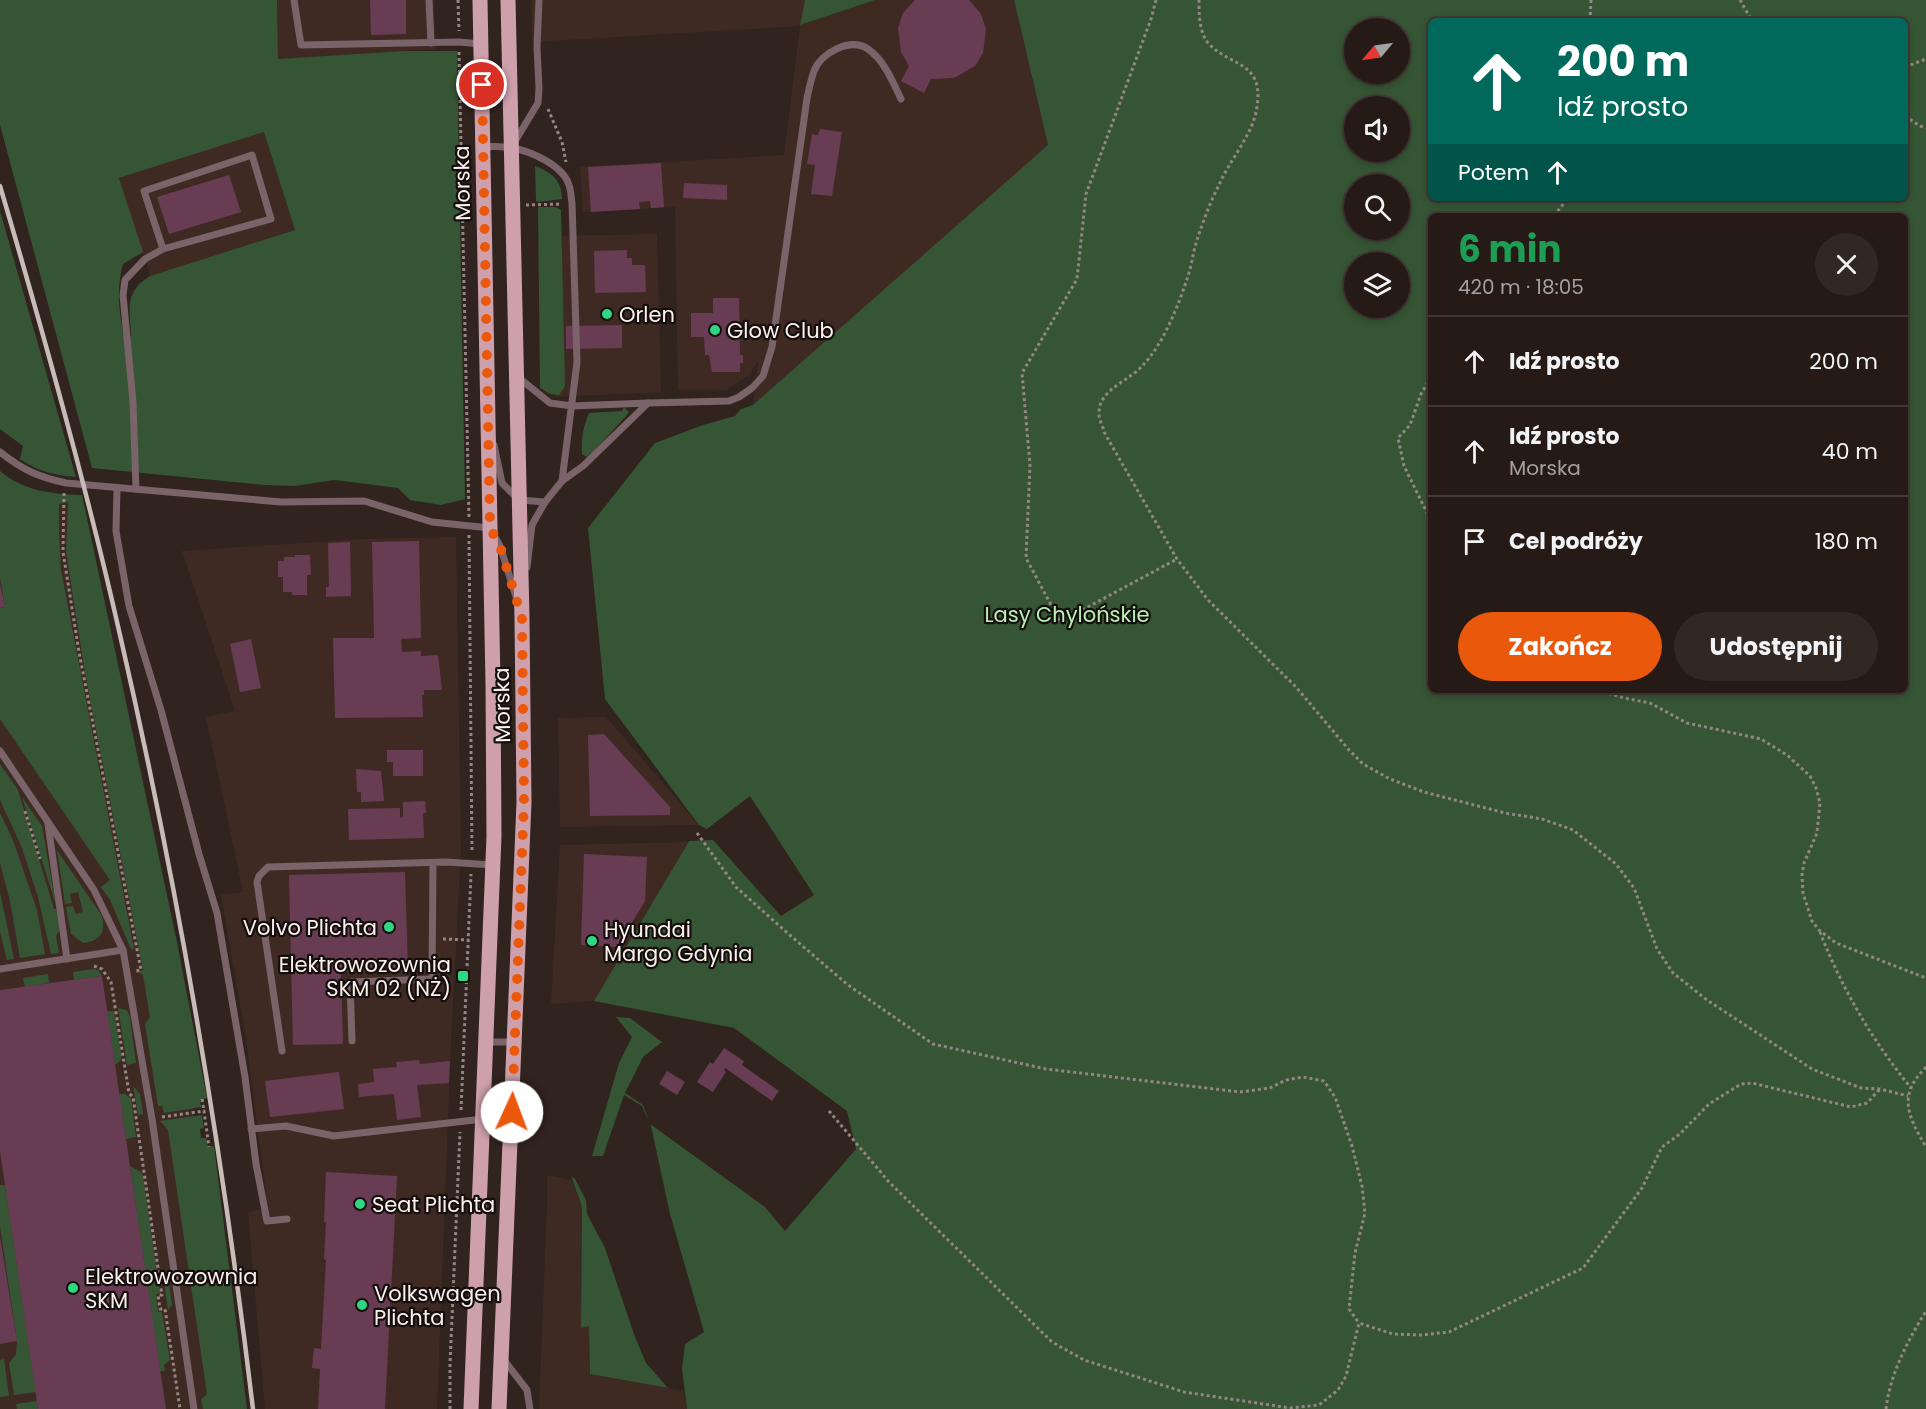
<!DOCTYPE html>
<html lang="pl">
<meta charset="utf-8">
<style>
body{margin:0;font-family:Poppins,sans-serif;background:#312723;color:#f1f3f6;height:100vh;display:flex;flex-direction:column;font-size:22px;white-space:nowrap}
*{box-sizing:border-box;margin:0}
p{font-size:20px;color:#a3a1a1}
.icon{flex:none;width:33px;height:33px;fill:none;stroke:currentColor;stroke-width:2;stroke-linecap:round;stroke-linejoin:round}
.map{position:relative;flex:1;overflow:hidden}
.drawer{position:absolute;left:1428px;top:213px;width:480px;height:480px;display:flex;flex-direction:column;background:#251a16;border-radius:9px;box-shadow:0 3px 9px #0003,0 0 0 2px #423835}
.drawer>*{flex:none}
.top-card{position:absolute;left:1428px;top:18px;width:480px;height:183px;border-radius:9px;box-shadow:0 3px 9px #0003,0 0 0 2px #423835;background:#00695c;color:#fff;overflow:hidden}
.needle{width:39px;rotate:241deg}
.controls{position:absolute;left:1344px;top:18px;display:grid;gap:12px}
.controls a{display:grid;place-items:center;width:66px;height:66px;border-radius:50%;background:#251a16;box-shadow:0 3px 9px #0003,0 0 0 2px #423835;font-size:30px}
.pin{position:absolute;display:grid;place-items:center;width:51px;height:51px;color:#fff;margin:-26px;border:3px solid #fff;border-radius:50%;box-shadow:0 2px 6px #0007}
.me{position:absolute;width:66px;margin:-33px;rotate:2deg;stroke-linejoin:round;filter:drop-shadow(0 0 4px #0008)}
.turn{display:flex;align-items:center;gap:21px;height:126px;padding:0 30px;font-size:27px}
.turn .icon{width:78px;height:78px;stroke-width:2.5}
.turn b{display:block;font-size:42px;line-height:51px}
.then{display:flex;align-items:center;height:57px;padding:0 30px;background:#0003;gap:12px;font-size:22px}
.round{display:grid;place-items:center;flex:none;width:63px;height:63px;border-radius:32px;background:#312723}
.head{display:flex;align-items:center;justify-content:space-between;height:102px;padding:0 30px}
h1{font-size:36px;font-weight:700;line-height:45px;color:#1e9e55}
.action{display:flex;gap:12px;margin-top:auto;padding:12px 30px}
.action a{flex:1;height:69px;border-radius:36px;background:#ea580c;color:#fff;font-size:24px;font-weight:700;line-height:69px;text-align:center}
.action a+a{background:#312723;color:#f1f3f6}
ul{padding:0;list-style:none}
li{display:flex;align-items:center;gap:18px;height:90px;padding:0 30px;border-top:2px solid #423835}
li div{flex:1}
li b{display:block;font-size:22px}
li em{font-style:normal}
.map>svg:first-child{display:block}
.built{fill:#3f2a23}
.green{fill:#355534;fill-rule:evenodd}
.building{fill:#683d54}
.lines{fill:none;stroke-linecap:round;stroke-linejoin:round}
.path{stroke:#948783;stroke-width:3;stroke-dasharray:3 3;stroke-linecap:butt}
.service{stroke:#7a6369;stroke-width:7}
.primary{stroke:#cea0ac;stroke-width:15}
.rail{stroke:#c8bcb8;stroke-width:4.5}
.route{stroke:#ea580c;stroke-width:10;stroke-dasharray:0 18}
.poi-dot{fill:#2ed883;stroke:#140e0c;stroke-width:2}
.labels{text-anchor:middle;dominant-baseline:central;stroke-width:4.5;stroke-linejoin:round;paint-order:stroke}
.street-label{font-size:21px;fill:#fbf0ed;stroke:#140e0c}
.poi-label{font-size:21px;fill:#fbf0ed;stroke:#140e0c;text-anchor:start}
.park-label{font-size:21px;fill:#b7efb5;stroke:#140e0c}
</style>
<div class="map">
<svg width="1926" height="1409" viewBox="0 0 1926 1409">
<rect width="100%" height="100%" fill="#31231e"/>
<g class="built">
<path d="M277,0H434L436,49L278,59Z"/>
<path d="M532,0H805L800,25L875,0H1014L1048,145L1000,202L753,405L758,361L749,375L726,390H678L675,207L583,212L580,167L784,155L800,26L532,42Z"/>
<path d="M264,132L295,230L150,276L119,178Z"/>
<path d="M657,234L661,392L556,397L554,236Z"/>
<path d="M0,482L63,503L68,502L187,1067L223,1309L235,1409H0Z"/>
<path d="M456,537L461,849L451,1041L437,1409H265L248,1212L268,1208L246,1038L221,895L243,892L206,717L235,711L182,551L363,539Z"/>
<path d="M606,717L699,825L560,827L558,718Z"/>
<path d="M688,842L594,1001L551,1004L560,845Z"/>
<path d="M547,1175L571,1180L582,1207L581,1327L589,1326L590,1374L684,1391L687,1409H539L547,1204Z"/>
</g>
<g class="green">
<path d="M0,0H277L278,59L404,51H457L465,499L441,505L410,500L398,488L334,480L295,486L264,485L92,468L0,125ZM264,132L295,230L150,276C124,292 130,308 131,336L124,337C119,313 116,288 123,264L143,252L119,178Z"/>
<path d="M805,0H875L800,25Z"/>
<path d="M1014,0H1926V1409H687L682,1369L685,1344L704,1332L670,1214L651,1126L642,1106L624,1095L603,1156H592L619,1063L632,1037L616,1017L630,1018L662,1042L643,1057L625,1093L643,1105L650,1124L765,1207L785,1231L856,1149L847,1111L734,1028L594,1001L689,841L713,840L781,916L814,895L750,796L707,829L699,825L605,699L588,528L655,443L703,425L735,416L741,409L753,405L1048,145ZM1431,21H1905V198H1431ZM1354,28H1400V74H1354ZM1354,106H1400V152H1354ZM1354,184H1400V230H1354ZM1431,216H1905V690H1431ZM1354,262H1400V308H1354Z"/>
<path d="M535,166C553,173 561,180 562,199L538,202L536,201Z"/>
<path d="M538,207H555L561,210L565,386L559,395L550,394L540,388Z"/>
<path d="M0,211L76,477C54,475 39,472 20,459L23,446L0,429Z"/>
<path d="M624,407L629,412L627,415L594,451L586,457L582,454C581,438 583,428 589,413L622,411Z"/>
<path d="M0,471C23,491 52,494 82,495L177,942L207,1098L200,1100L201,1107L164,1113L162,1106H158L145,1024L150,1017L143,975L138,972L143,970L85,673L66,552L68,502L59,504V534L61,570L134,949H131L110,900L101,887L110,880L0,719V608L5,607L0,578Z"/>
<path d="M0,764L18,790L54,909H56L60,930L56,936L59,953L51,954L38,897L22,848L0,800Z"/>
<path d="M22,797L42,826L56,905Z"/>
<path d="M0,813L13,840L37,910L45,954L20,958L10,901L0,863Z"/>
<path d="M57,850L102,916C106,933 100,941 83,943L71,934L66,907L73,906L76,914L83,912L78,892L70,894L72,903L65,904Z"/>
<path d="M0,892L14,959L7,960L0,932Z"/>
<path d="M94,969L99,971L102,976L74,980L73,972Z"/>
<path d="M48,974L49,983L25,987L23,978Z"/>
<path d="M118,1008L127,1010L130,1017L136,1063L127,1065Z"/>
<path d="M107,1011H113L114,1013L121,1054V1060L115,1065Z"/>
<path d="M133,1086L140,1094L143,1114L138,1115Z"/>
<path d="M119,1094H125L131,1098L136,1137L126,1139Z"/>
<path d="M202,1115L204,1128L200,1129L201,1138H206L208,1147L214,1146L247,1409H203L201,1399L207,1394L168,1130L160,1121Z"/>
<path d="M130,1166L141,1172L143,1176L160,1293L156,1294L158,1312H162L170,1360L164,1365L165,1371H160Z"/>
<path d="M571,1176L575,1179L586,1200L587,1214L605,1248L635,1337L646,1363L668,1388L590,1374L589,1326L581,1328L582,1207Z"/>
<path d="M0,1185H5L36,1392L14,1395L9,1363L16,1354L17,1341L0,1227Z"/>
<path d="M163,1277L169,1282L172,1305L168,1310Z"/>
<path d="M4,1359L9,1396L0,1397V1360Z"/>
<path d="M37,1401L38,1409H17L16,1404Z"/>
</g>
<g class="building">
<path d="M370,0H406V34L371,35Z"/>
<path d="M915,0H969L981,14L986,29L983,53L975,66L954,78L931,79L924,93L901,81L909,66L901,52L898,28L903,13Z"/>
<path d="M820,129L842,132L832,196L811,194L815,165L807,164L812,134L818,135Z"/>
<path d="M661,163L664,207L651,208L650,201L639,202L640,209L591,212L588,167Z"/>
<path d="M229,175L241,212L169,234L157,197Z"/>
<path d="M684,183L727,185V200L683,198Z"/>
<path d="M627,250V258H632V265H645L646,292L595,293L594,251Z"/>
<path d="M713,298H739L740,355H743V363H740V372H712L709,355H705L704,337H691V313H713Z"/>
<path d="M622,325V348L566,349V326Z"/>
<path d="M419,541L421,638L401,639L402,652L421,651V656L438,655L442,690H424V695H422L423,717L335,718L333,638H374L372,542Z"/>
<path d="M350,542L351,596L326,597V587H329L328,543Z"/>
<path d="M295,555H310L311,575H307V595H292V592H283V577H278V561H284V557H295Z"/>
<path d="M0,584L5,607L0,608Z"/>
<path d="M251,639L261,688L240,692L230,644Z"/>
<path d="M604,734L670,807V815L590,816L588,735Z"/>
<path d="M387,750H423V776H393V762H387Z"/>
<path d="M356,769L381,771L384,801L361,802V792H357Z"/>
<path d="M425,801L426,813H423L424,838L349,840L348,809L400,808V818L403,817V802Z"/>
<path d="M584,854L647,857L645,901L617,947L581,945Z"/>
<path d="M405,872L408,971L341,972L343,1044L293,1045L289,875Z"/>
<path d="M102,976L130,1166L166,1409H38L0,1151V990Z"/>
<path d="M724,1048L744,1061L742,1065L779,1091L772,1101L725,1068L724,1070L726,1072L713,1092L697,1082L710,1062L713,1064Z"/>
<path d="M419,1060L420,1064L450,1061L449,1083L417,1085L421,1117L397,1120L394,1094L359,1097L358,1084L374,1082L373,1069L397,1067L396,1062Z"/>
<path d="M667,1071L685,1082L677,1095L659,1084Z"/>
<path d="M339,1072L344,1109L270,1117L265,1081Z"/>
<path d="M326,1172L397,1176L385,1409H318L320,1369L312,1368L314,1348L321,1349L326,1260L324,1259L326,1222H324Z"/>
<path d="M0,1237L17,1341L0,1344Z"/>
</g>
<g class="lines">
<g class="path">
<path d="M458,0L459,31"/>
<path d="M1156,0L1151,19L1086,194L1077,279L1022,373L1030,465L1026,558L1060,622L1177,559"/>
<path d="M1199,0C1199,14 1199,33 1209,44C1231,67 1264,61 1257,107C1253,135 1230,159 1219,185C1210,202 1203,222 1197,240C1193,252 1192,264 1188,276C1179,304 1164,343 1143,365C1130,381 1098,389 1099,414C1099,420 1103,426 1104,432L1177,559L1208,600L1296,687L1349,750L1363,764L1390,779L1424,792L1505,813L1542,819L1573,830L1616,864L1634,888L1657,949L1673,973L1707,1000L1812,1069L1861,1088L1880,1089L1908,1096"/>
<path d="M1740,0L1752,21"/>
<path d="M1590,21L1591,0"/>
<path d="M459,52L469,517"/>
<path d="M1905,67L1926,59"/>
<path d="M548,109L562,142L566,162"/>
<path d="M1905,116L1920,126L1926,128"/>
<path d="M526,205L561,204"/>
<path d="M1554,216L1568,198"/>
<path d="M1431,377L1421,394L1410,425L1398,438L1404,466L1431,521"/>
<path d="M64,493L63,552L79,652L141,970L136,971"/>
<path d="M469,535L472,853"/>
<path d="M1597,690L1624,698L1650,703L1687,723L1761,739L1787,755L1810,776L1816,788L1820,803L1817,833L1804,863L1802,875L1803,893L1812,921L1819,930L1836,943L1926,978"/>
<path d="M25,811L40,859"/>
<path d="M697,833L736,887L792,937L848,985L933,1044L1046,1069L1240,1092L1270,1088L1286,1080L1303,1077L1324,1081L1335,1097L1352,1146L1362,1186L1365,1213L1355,1253L1349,1309L1359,1323"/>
<path d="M1820,932C1842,989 1872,1040 1911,1088"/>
<path d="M443,939L469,940"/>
<path d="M94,966L102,969L111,982L129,1093L133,1097L162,1295H158L160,1309H165L180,1409"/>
<path d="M1926,1067C1897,1096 1908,1116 1926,1147"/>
<path d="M202,1099L204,1111"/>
<path d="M461,1110L471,874"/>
<path d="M829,1111L889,1182L1052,1342L1084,1360L1184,1392L1290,1408L1319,1405L1338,1390L1346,1376L1359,1323L1393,1334L1422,1335L1449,1332L1583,1268L1642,1188L1662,1147L1680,1134L1709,1104L1741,1084L1752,1083L1851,1107L1867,1103L1880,1089"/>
<path d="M162,1117L204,1111L209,1147"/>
<path d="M450,1409V1364L460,1132"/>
<path d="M1886,1409C1890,1374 1908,1340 1926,1311"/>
</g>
<g class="service">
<path d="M294,0L301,45L459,42L481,44"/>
<path d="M429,0L431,43"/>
<path d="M514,143L538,103L539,88L537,47L539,0"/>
<path d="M484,146C493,147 503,146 512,148C530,151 563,165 569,185C571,190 571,197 572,203L577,362L562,481"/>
<path d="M519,378L550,403L572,406L648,403"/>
<path d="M494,445L502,483L519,500L545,502"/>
<path d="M0,452C23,470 38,477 66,483L281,502L364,501L432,522L490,528L500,546L517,600"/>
<path d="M117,488L116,531L129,606L161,710L199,854L217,913L245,1077L256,1164L267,1221L287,1219"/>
<path d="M136,489L133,402L123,295L125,280L145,259L163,249L271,219L252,155L144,191L163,249"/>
<path d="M527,567L532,525L545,502L562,481L583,466L648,403L729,401L739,397L752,388L763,376L772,347L807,98C809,89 811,79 814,71C821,53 850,37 868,49C884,60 893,82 901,99"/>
<path d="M0,751L94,890L123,950L152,1119L194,1409"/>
<path d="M48,824L67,959"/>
<path d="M0,969L123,950"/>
<path d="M352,1041L350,982L432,979L433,863"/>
<path d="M486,1042H514"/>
<path d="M282,1051L257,882L259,876L268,867L446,862L493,865"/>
<path d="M251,1129L286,1126L334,1136L483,1119"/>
<path d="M504,1360L527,1390L530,1409"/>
</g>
<g class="primary">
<path d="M471,1409L494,836L493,684L480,0"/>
<path d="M499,1409L524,802L522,618L508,0"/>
</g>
<path class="rail" d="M0,186C44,335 86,484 120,635C179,891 222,1149 253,1409"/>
</g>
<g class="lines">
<path class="route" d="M482,85L490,528L500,546L522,618L524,802L512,1112"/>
</g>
<g class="poi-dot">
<circle cx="607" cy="314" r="6"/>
<circle cx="715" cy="330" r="6"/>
<circle cx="389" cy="927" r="6"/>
<circle cx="592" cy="941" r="6"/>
<rect x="457" y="970" width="12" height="12" rx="3"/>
<circle cx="360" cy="1204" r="6"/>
<circle cx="73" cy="1288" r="6"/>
<circle cx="362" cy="1305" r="6"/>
</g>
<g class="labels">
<g class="street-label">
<text transform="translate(462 183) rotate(-91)">Morska</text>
<text transform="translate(502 705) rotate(-91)">Morska</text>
</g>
<g class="poi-label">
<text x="619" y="314">Orlen</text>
<text x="727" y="330">Glow Club</text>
<text x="377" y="927" text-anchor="end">Volvo Plichta</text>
<text x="604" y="929">Hyundai<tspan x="604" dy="24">Margo Gdynia</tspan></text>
<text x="451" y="964" text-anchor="end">Elektrowozownia<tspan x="451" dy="24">SKM 02 (NŻ)</tspan></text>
<text x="372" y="1204">Seat Plichta</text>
<text x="85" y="1276">Elektrowozownia<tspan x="85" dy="24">SKM</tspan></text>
<text x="374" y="1293">Volkswagen<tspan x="374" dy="24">Plichta</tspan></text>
</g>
<g class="park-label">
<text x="1067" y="614">Lasy Chylońskie</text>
</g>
</g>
</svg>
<div class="controls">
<a><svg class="needle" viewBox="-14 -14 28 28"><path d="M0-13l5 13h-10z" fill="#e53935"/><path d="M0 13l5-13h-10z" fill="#a3a1a1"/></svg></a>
<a><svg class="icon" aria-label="sound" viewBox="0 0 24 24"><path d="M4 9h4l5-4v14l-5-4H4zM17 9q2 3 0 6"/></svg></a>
<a><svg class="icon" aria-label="search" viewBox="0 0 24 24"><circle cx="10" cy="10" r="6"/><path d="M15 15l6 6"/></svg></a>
<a><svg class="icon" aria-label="layers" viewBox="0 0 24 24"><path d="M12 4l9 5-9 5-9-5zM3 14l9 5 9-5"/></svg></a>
</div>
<div class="pin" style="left:482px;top:85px;background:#d93025"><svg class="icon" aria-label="arrive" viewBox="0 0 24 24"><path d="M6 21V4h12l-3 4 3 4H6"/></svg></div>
<svg class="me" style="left:512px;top:1112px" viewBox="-20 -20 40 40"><circle r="19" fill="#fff"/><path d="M0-13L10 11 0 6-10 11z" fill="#ea580c"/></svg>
<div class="top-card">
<div class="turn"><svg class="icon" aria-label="ahead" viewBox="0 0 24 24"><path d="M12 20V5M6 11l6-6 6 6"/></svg><div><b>200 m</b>Idź prosto</div></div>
<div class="then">Potem<svg class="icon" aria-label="ahead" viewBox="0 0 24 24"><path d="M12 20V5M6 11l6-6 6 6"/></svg></div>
</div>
<section class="drawer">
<div class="head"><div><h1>6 min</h1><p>420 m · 18:05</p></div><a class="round"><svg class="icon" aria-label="close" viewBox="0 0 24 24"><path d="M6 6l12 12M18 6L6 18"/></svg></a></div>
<ul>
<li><svg class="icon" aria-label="ahead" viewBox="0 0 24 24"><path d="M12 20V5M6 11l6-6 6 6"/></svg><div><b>Idź prosto</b></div><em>200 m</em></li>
<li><svg class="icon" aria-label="ahead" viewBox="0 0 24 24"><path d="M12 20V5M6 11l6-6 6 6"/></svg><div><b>Idź prosto</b><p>Morska</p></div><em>40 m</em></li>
<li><svg class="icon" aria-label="arrive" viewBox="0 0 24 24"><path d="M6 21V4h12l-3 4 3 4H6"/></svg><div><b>Cel podróży</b></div><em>180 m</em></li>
</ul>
<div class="action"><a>Zakończ</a><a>Udostępnij</a></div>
</section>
</div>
